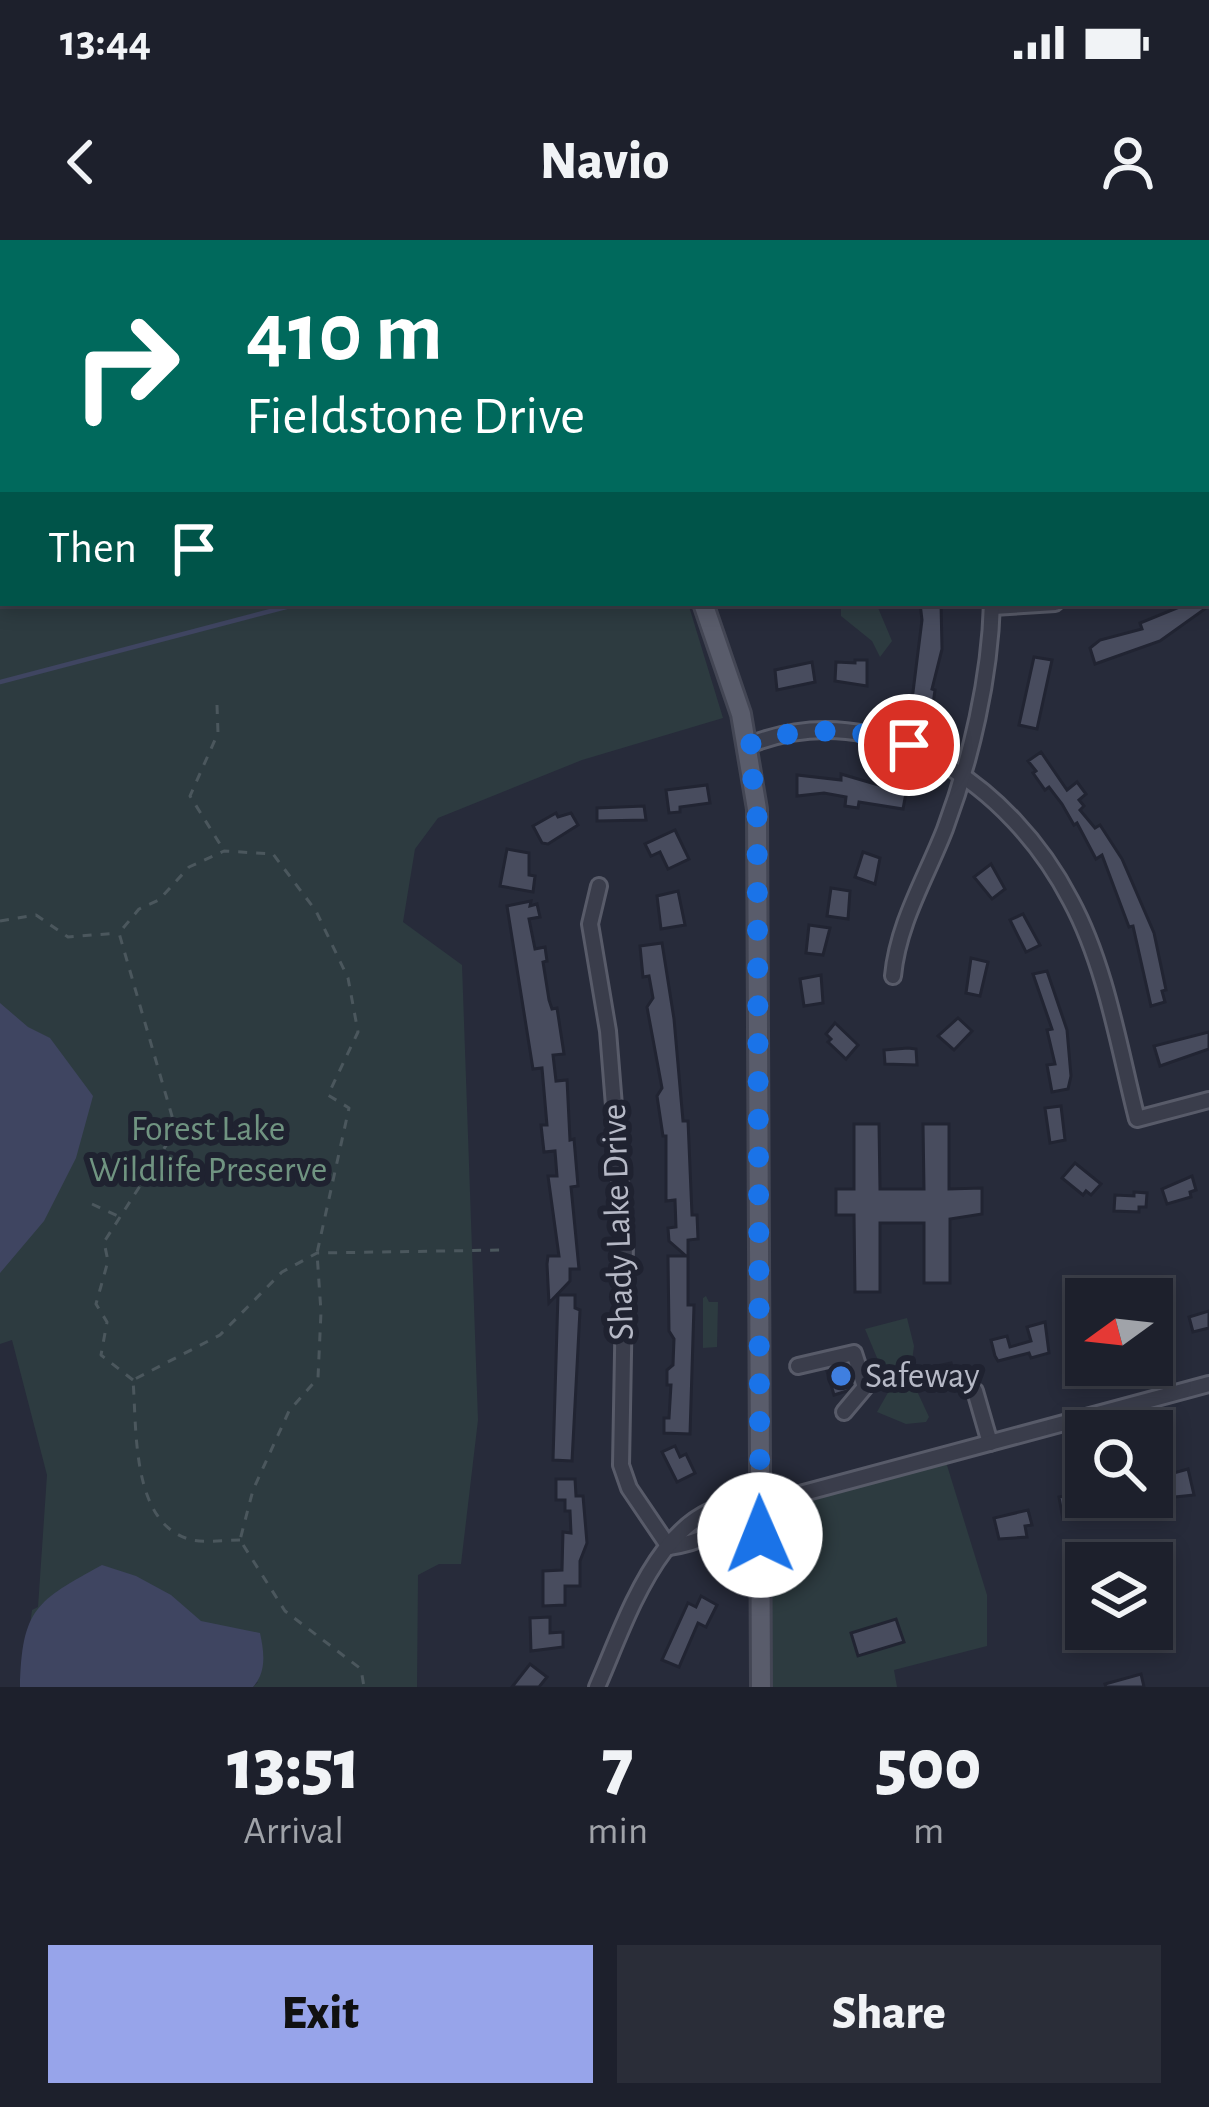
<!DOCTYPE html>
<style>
body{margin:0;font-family:"Alegreya Sans",sans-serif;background:#2a2d38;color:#f1f3f6;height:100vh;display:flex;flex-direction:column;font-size:45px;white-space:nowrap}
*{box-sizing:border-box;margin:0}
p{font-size:39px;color:#a0a3a9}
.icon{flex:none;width:66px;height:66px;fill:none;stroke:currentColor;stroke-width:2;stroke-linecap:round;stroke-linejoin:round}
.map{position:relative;height:1447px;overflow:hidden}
.drawer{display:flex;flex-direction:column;background:#1d202c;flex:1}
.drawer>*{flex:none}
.banner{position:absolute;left:0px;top:0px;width:1209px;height:366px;box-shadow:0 6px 18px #0003,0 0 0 3px #3b3e48;background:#00695c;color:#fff;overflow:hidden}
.needle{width:78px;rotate:255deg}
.buttons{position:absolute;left:1065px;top:1038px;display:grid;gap:24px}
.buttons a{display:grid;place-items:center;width:108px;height:108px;border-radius:0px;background:#1d202c;box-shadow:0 6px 18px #0003,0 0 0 3px #3b3e48;font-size:60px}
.pin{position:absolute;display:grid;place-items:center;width:102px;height:102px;color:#fff;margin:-51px;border:6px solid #fff;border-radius:50%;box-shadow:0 3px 12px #0007}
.me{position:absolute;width:132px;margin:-66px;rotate:359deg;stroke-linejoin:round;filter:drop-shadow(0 0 9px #0008)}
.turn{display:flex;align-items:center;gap:42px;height:252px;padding:0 48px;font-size:54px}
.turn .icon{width:156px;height:156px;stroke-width:2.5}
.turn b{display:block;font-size:84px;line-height:102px}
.then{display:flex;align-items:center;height:114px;padding:0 48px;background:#0003;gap:24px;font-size:45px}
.eta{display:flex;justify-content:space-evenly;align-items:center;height:204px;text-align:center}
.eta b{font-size:72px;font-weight:800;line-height:84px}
.cta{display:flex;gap:24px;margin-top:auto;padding:24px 48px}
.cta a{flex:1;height:138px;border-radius:0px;background:#97a4ea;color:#111;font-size:48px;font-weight:800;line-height:138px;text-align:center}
.cta a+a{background:#2a2d38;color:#f1f3f6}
.status{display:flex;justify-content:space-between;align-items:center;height:84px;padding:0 60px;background:#1d202c;direction:ltr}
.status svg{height:33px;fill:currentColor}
header{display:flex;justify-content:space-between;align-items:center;height:156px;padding:0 48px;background:#1d202c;font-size:54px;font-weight:800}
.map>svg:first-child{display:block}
.green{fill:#2d3b40}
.water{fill:#3f4561}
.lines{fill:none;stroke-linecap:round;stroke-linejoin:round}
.stream{stroke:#3f4561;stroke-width:4.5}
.building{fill:#484c5e;stroke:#212432;stroke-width:3}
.minor-casing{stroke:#585b69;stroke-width:20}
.major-casing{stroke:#434654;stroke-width:24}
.path{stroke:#4b575d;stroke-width:3;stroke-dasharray:9 9;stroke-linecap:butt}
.minor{stroke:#3a3d4b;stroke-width:14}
.major{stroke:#595c6b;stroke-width:18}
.route{stroke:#1a73e8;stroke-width:21;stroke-dasharray:0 37.8}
.shop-dot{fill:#3f7fe0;stroke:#1f2230;stroke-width:4.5}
.labels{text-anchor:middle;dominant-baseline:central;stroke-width:12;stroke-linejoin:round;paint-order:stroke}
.park-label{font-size:36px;fill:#709481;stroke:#1f2230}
.street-label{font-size:36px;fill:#b6b9c6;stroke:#1f2230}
.poi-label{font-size:36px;fill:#b6b9c6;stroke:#1f2230;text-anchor:start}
</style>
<div class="status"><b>13:44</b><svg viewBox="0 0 49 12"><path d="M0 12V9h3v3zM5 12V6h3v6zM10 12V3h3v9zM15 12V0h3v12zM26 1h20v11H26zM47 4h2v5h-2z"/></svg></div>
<header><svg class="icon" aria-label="back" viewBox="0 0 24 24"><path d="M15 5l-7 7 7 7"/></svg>Navio<svg class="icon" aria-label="person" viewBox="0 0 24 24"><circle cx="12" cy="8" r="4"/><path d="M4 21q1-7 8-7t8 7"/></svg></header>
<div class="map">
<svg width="1209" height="1447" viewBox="0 0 1209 1447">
<rect width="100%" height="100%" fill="#272b3a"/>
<g class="green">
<path d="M265,0H540L541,3H264Z"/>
<path d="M0,30L3,363H688L723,478L582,520L438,578L415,609L403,682L462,725L478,1180L461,1324H439L418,1335L417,1447H253L258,1442L22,1447L32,1370L38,1367L47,1235L12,1100L0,1104Z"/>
<path d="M841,363H876L892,401L880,417L872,401L841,376Z"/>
<path d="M706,1056L709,1062H718L717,1107L703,1108V1058Z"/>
<path d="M907,1078L914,1106L910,1136L929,1177L926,1182L906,1184L877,1172L890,1149L865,1089Z"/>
<path d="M946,1222L987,1355V1406L894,1430L897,1447H769L770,1278L787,1264Z"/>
</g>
<g class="water">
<path d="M0,763L28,787L50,798L93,856L76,918L44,981L0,1033Z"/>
<path d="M102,1325L136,1336L171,1355L201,1381L260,1393C264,1412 267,1431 253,1447H20C22,1369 36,1361 102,1325Z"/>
</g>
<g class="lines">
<path class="stream" d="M0,442L290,366"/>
</g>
<g class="building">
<path d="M920,363H941L942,409L932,449L935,450L933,464L912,460L922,380Z"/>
<path d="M1189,363H1209V366L1160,401L1095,424L1090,408L1100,400L1142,389L1140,383Z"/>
<path d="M1034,417L1052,420L1037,489L1019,485Z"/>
<path d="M855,420H867V446L835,441L836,422L855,423Z"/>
<path d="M812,422L815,442L777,450L775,430Z"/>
<path d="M1041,512L1067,550L1077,542L1086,554L1079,560L1084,566L1080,570L1095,588L1100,585L1122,619L1154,693L1166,750L1162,751L1165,762L1151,766L1133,686L1129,687L1102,615L1096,619L1077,583L1074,585L1062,564L1049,547L1045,550L1033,533L1036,531L1028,521Z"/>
<path d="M841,534L906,553L903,569L859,562L858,568L845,566L846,557L824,553L797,556V535L841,540Z"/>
<path d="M707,545L710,563L680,567V572L669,573L666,550Z"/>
<path d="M644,566L646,580L597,581V568Z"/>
<path d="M556,573L558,577L571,573L578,585L548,604L542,603L533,586Z"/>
<path d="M675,590L689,619L668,629L660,612L651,616L645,604Z"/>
<path d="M507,609L529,613V635L535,636L533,652L500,646Z"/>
<path d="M863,612L880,618L875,644L855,637Z"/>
<path d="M991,624L1005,649L992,659L974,637Z"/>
<path d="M831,648L850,651L848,679L827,676Z"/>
<path d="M678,651L685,685L661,689L657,656Z"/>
<path d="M531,661L530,666L537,664L540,677L529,679L535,709L545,707L547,721L543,722L549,760L552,769L557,768L564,814L553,815L556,841L567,840L570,900L574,899L578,946L571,947L579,1029H570V1041L549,1063L547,1024L548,1016H559L548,936H557L555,911L544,912L541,885H547L542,828L533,829L507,666Z"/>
<path d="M1023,674L1040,705L1026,712L1010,680Z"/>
<path d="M809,685L830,688L823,715L806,713Z"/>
<path d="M662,703L674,779L683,881H688L692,975H697L698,999L688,1000V1065H694L690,1194L664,1193V1178H669L671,1145H667V1130L673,1125L674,1099L669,1091L668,1016H686L669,1001L668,988L676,987L675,960L666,961V896H663L657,856L662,848L647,767L653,758L649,736L643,737L640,706Z"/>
<path d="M971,718L988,722L980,756L966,753Z"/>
<path d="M1047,731L1067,790L1071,836L1068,849L1052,852L1047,825L1055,824L1047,790L1052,789L1033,734Z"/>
<path d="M821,735L823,763L804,766L800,739Z"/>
<path d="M958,778L972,791L954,810L938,796Z"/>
<path d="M835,783L858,805L846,819L828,802L831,799L826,794Z"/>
<path d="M1209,792V809L1160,826L1154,806Z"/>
<path d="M908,808L916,809L917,825L885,824L884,810Z"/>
<path d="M1061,866L1065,900L1050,903L1045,868Z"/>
<path d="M854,884H879L880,949H924L923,884H949V949L982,948V974L950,979V1043H924V983H880V1052H855L854,975H836V949H854Z"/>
<path d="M1075,923L1101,944L1091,955L1086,951L1083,955L1062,938Z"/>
<path d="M1192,936L1196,950L1190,952L1191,957L1167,964L1162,949Z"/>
<path d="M1134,952L1147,953L1146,967H1139V972L1114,971L1115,955L1134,956Z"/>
<path d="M558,1055H575V1068L580,1070L572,1221L553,1220Z"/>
<path d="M1209,1071V1088L1193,1092L1189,1077Z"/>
<path d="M1045,1082L1049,1113L1031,1118L1029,1113L998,1121L995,1116L991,1100L1007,1096L1010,1107L1031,1101L1027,1087Z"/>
<path d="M951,1123L956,1144L938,1149L933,1127Z"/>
<path d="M846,1126L852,1145L847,1151L834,1155L827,1131Z"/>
<path d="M675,1206L680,1217L686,1214L695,1233L677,1242L662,1212Z"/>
<path d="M1173,1229L1174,1233L1188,1229L1194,1255L1165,1258L1159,1233Z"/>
<path d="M556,1239H575L576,1256H583L587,1303L580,1321V1346H565V1365L543,1366V1331L562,1330L563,1292L571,1293L570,1271H565V1260H556Z"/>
<path d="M1073,1255L1074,1260L1089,1257L1093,1278L1063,1279L1059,1257Z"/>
<path d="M1028,1270L1032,1285L1025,1286L1027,1297L999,1299L994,1278Z"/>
<path d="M701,1356L717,1365L706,1387L698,1383L679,1427L662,1420L688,1363L696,1367Z"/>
<path d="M550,1377V1393L563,1392V1407L531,1411L530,1378Z"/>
<path d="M896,1379L904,1402L858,1416L851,1393Z"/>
<path d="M530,1424L547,1437L539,1447H512Z"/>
<path d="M1141,1434L1144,1447H1106L1105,1444Z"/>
</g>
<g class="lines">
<g class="minor-casing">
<g id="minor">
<path d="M116,0L117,3"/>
<path d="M963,0L964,3"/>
<path d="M167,3L169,0"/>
<path d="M1206,54H1209"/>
<path d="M1206,286L1209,284"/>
<path d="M993,367L1055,363"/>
<path d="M749,505C881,453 1011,545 1071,661C1106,726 1119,808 1137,879L1209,860"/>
<path d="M599,646L590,684L608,791L625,1003L621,1225L629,1248L669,1307"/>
<path d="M893,736C898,683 926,638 945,589C971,519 990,438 992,363"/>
<path d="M798,1126L854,1113L865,1147L844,1172"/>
<path d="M975,1151L990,1203"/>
<path d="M669,1307C696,1304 742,1284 759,1265"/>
<path d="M597,1447C627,1380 665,1250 759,1265L1209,1144"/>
</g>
</g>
<g class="major-casing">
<g id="major">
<path d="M558,0L559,3"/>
<path d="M703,363L741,474L757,569L761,1447"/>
</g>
</g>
<g class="path">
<path d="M217,465L218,493L190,556L223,609"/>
<path d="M0,681L36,675L68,697L118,693"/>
<path d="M92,964L118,976"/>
<path d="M133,1140L101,1115L107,1082L96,1064L108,1021L104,1002L176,890L119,693L139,669L159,660L189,627L224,611L273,614L316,671L348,738L358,792L328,855L349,868L317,1013L321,1072L318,1138L289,1171L253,1250L240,1300L285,1371L361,1429L364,1447"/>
<path d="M240,1300C226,1300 206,1303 192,1300C131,1285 137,1191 133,1140L220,1095L282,1032L317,1013L504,1010"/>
</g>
<use href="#minor" class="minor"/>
<use href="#major" class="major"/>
</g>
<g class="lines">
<path class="route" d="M760,1295L757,569L748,505C800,485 857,488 909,505"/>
</g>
<circle class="shop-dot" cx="841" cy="1136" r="12"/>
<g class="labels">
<g class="park-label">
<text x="208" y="889">Forest Lake<tspan x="208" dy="41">Wildlife Preserve</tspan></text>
</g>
<g class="street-label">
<text transform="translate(618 982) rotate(-92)">Shady Lake Drive</text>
</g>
<g class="poi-label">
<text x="865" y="1136">Safeway</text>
</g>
</g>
</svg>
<div class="buttons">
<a><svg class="needle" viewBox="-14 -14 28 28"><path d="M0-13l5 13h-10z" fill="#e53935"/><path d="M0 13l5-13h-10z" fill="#a0a3a9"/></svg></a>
<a><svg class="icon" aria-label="search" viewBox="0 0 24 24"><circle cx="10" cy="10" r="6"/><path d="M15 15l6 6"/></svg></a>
<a><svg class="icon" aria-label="layers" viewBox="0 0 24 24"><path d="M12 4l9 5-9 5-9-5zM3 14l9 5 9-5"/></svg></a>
</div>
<div class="pin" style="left:909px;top:505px;background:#d93025"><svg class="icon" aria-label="arrive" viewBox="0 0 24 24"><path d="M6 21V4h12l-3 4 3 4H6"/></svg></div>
<svg class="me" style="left:760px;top:1295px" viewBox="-20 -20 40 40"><circle r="19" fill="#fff"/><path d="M0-13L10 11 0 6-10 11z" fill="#1a73e8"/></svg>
<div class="banner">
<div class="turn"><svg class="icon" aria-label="right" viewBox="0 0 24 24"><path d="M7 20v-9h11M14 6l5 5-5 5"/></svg><div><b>410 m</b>Fieldstone Drive</div></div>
<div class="then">Then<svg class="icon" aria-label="arrive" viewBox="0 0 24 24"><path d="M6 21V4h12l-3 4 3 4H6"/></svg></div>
</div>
</div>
<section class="drawer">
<div class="eta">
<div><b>13:51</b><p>Arrival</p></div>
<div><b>7</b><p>min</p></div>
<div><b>500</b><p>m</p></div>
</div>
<div class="cta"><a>Exit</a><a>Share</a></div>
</section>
